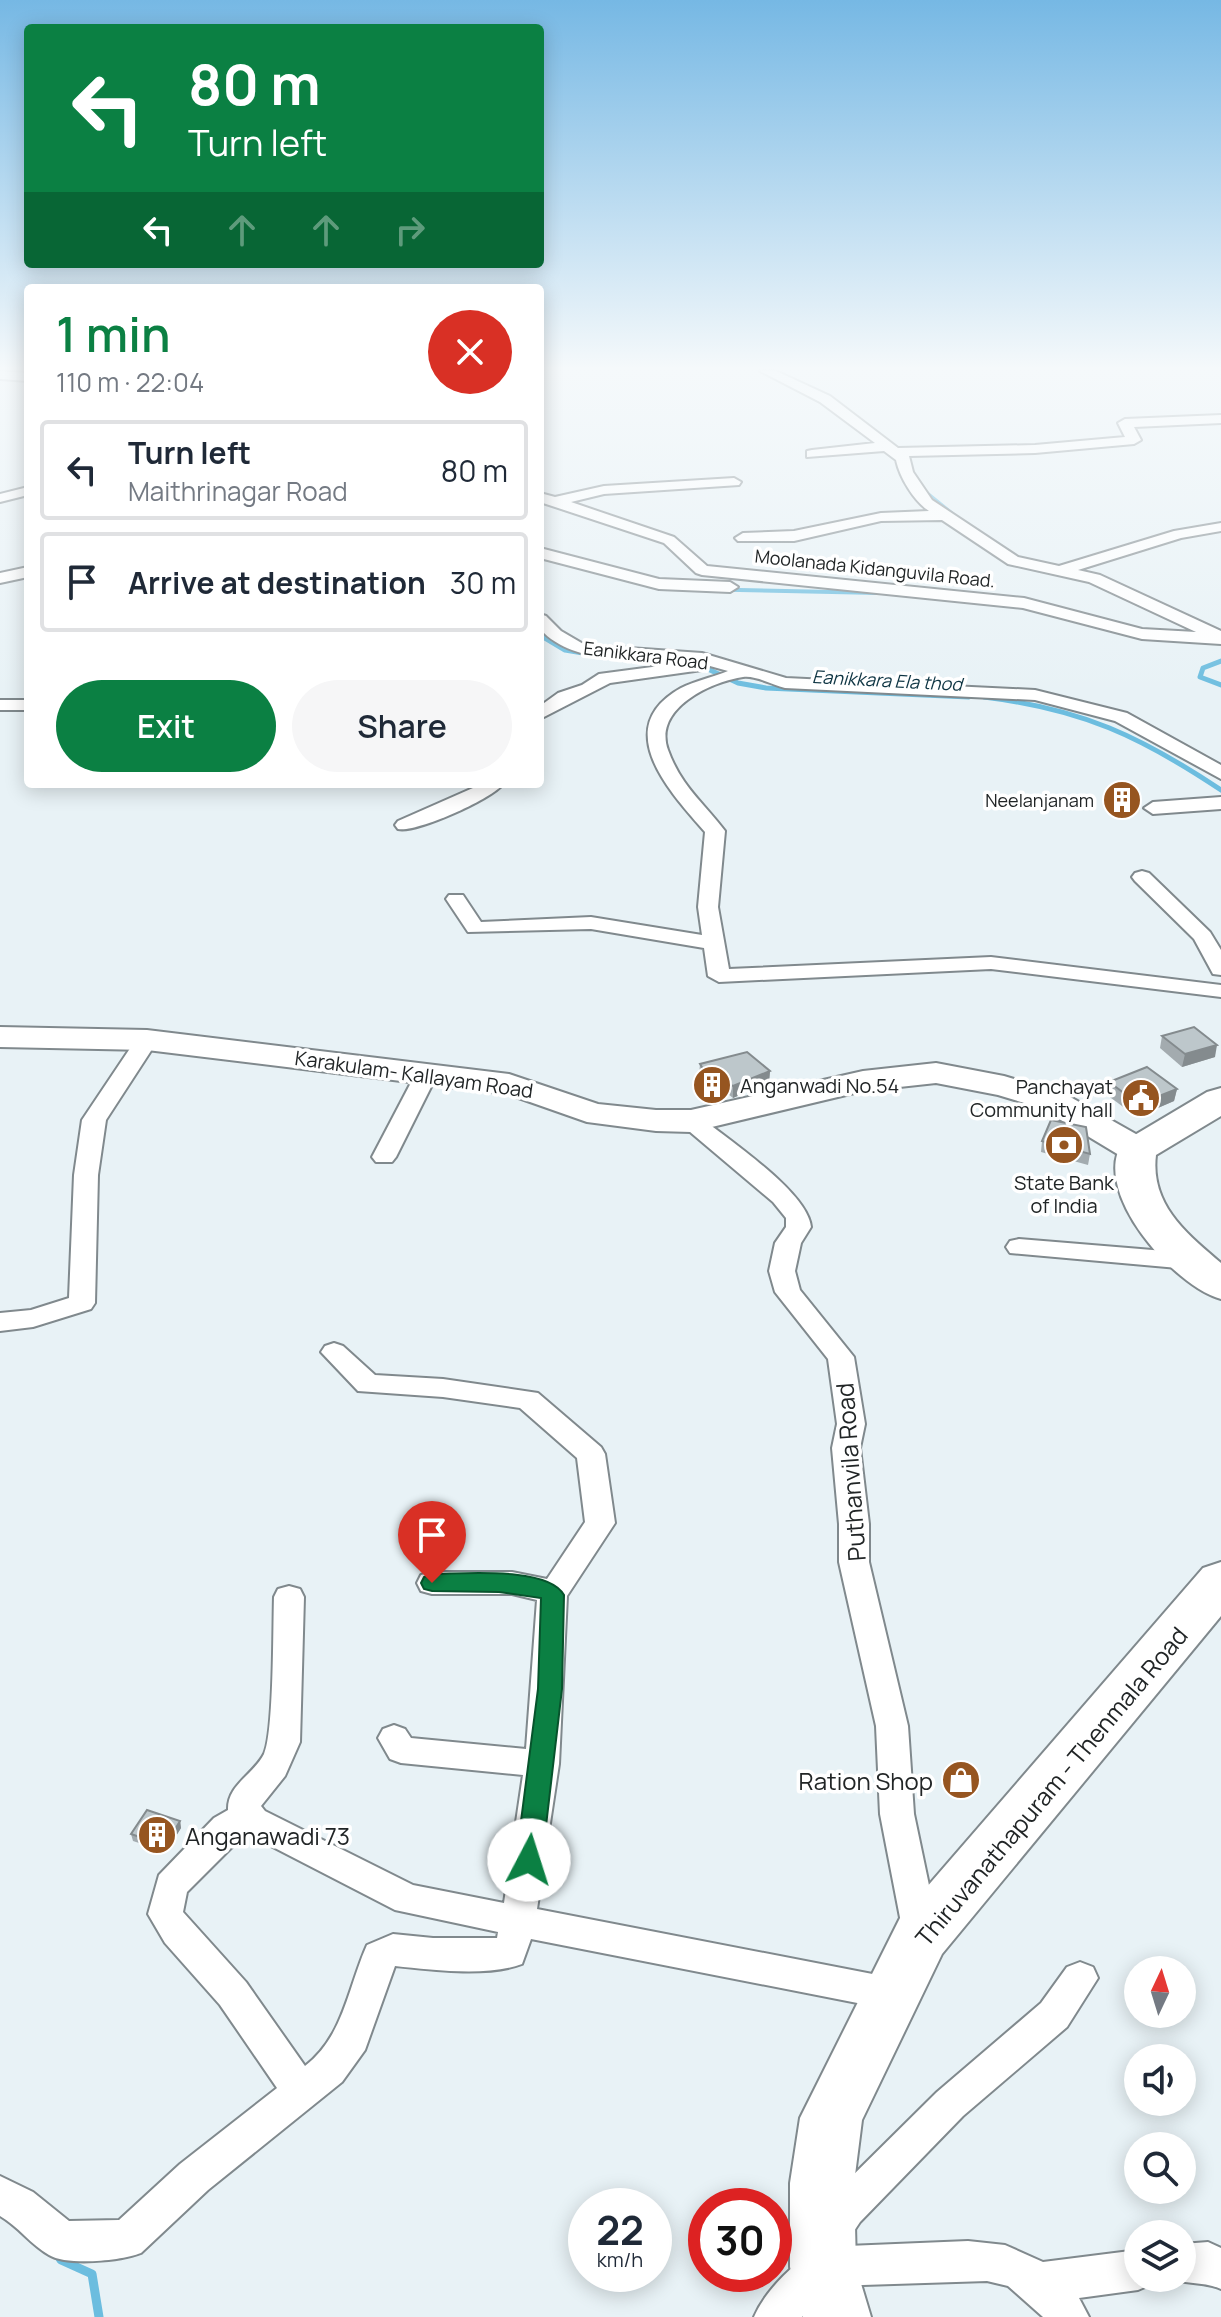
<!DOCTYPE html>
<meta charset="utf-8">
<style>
body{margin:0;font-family:Manrope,sans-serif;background:#f6f6f7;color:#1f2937;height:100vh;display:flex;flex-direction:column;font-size:30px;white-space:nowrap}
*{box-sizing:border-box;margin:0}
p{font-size:26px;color:#747a83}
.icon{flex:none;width:44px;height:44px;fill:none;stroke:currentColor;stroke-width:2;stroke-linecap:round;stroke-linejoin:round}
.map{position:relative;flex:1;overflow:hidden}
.panel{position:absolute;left:24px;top:284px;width:520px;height:504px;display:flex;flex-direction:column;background:#fff;border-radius:8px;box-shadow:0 4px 20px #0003}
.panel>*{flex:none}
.hud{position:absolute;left:24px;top:24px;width:520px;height:244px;border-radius:8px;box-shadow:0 4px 20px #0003;background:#0b8043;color:#fff;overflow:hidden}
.needle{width:52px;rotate:4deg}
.fabs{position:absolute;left:1124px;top:1956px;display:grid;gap:16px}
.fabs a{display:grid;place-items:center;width:72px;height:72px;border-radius:50%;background:#fff;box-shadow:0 4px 20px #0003;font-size:40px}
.speed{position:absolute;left:568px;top:2188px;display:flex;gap:16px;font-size:40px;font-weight:700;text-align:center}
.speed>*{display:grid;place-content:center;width:104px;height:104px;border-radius:50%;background:#fff;box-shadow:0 4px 20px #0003;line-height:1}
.speed small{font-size:20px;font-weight:400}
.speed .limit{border:12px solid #d22;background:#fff;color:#111}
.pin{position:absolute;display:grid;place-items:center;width:68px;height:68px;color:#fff;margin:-82px -34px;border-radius:50% 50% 50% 0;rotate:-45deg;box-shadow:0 0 8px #0007}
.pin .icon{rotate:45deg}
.me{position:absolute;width:88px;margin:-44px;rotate:5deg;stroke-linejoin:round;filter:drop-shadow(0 0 6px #0008)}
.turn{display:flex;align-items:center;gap:28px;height:168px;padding:0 32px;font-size:36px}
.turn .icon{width:104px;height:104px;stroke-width:2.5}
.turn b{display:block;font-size:56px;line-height:68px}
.lanes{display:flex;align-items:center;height:76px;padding:0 32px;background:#0003;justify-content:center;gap:40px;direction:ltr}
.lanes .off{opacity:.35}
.round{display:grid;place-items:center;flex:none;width:84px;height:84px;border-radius:42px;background:#f6f6f7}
.headline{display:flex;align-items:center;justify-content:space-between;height:136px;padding:0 32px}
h1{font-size:48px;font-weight:600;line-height:60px;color:#0b8043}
.button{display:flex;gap:16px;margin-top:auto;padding:16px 32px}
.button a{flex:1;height:92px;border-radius:48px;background:#0b8043;color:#fff;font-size:32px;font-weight:600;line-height:92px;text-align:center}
.button a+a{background:#f6f6f7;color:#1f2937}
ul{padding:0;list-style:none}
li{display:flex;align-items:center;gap:24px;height:100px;margin:0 16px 12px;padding:0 16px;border:4px solid #e0e1e3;border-radius:8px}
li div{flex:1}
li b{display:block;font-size:30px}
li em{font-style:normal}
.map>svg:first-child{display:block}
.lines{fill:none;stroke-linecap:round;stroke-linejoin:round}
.stream-far2{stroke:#6cbddf;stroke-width:4}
.stream-far1{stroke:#6cbddf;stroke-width:5}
.stream{stroke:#6cbddf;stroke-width:9}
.street-casing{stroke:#80898d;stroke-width:4}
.secondary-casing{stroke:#80898d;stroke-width:4}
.primary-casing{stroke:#80898d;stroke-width:4}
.street{fill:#fff;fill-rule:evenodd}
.secondary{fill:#fff;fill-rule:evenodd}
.primary{fill:#fff;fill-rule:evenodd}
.wall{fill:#a3abaf}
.shaded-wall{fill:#848b8e}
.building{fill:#bdc7cb;stroke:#848b8e;stroke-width:2}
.route{fill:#0b8043;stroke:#07532c;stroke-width:2}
.labels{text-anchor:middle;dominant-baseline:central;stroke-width:7;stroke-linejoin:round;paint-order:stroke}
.far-street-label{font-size:18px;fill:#212526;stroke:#fff}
.far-water-label{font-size:18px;font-style:italic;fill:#0e3543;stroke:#fff}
.far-poi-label{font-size:18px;fill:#212526;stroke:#fff;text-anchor:end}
.street-label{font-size:20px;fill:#212526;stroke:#fff}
.poi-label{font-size:20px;fill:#212526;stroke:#fff;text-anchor:start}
.near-street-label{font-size:24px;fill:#212526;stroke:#fff}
.near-poi-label{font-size:24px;fill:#212526;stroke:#fff;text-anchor:end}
</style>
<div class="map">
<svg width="1221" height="2317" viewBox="0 0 1221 2317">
<rect width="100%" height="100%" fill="#e8f2f6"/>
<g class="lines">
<g class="stream-far2">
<path d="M923,490L955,516"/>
<path d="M690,589L879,593"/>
</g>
<g class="stream-far1">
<path d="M540,635L565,650L595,655"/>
<path d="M658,659L695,663L738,683L766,688L969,697"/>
<path d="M1221,661L1203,668L1200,677L1221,685"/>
<path d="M984,697C1082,709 1140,736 1221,790"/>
</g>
<path class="stream" d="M58,2255L61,2260L92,2274L99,2317"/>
<g class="street-casing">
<g id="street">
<path d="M0,371L28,373V381L0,379Z"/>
<path d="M760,371H776L830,396L898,448L1035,445L1125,437L1118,423L1125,419L1221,415V423L1134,427L1141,440L1134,444L1035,453L909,456L913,472L932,500L1018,557L1059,566L1174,531L1221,523V531L1181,538L1078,570L1100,575L1221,631V644L1142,639L1023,608L702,575L696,573L664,543L540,502V493L555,497L604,486L734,478L741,482L739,485L604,494L571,502L674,537L707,566L1024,598L1142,629L1196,632L1089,582L1008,564L942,520L881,521L794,541H738L735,538L743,533L794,531L881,513L929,511C914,501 900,478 896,460L884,451L807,457V451L812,450L875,443L820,402Z"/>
<path d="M28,487V495L0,502V494Z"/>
<path d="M540,548L659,579L730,582L738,587L730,592L659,589L540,558Z"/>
<path d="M28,567V577L0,583V573Z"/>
<path d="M540,614L546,616L561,631L585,645L702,653L786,678L1035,690L1127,713L1221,765V779L1115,721L1035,700L785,688C773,685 755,675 743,677C710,682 653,709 668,750C681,786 703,802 725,831L718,907L729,969L991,957L1221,985V997L991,969L719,982L708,976L704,948L591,929L468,932L446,899L449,895H463L481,922L591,917L702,935L698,907L705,832C671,793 609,728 681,688C695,681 713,677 728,671L710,666L702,670L610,683L540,719V706L558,693L582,685L599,674L690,662C640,655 577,669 540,629Z"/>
<rect x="0" y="700" width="28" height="10"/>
<path d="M482,784H503C492,799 416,833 398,829L395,825L398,821Z"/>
<path d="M1221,797V809L1153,814L1144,808L1153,802Z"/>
<path d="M1142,871L1149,873L1210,932L1221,950V975L1213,974L1194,939L1135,881L1132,877L1135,873Z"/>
<path d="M147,1033L158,1040L106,1120L98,1175L95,1303L91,1309L33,1327L0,1331V1313L31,1310L69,1298L74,1175L82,1120L139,1035Z"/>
<path d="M426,1068L434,1070L437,1075L396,1157L392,1162H376L372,1157L415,1075L418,1070Z"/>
<path d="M691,1114L699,1116C727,1139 808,1192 811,1227L801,1243L795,1271L800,1290L854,1357L865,1424L860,1448L869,1524V1562L908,1726L914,1814L939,1933L933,1944L921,1948L909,1944L903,1933L880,1814L876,1726L839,1562V1524L832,1448L837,1424L828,1359L775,1292L769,1271L775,1243L786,1227V1218L773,1202L683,1126L679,1121L683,1116Z"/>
<path d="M1019,1239L1189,1253L1198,1255L1202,1261L1198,1267L1189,1269L1010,1253L1006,1247L1010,1241Z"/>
<path d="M334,1343L343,1346L375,1375L443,1379L538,1393L601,1447L605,1454L615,1523L567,1596L559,1764L537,1909L893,1978L906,1983L911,1994L906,2005L893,2010L531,1939L522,1964C488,1977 432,1970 395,1966L365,2050L342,2082L208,2190L141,2253C121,2261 67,2266 49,2255C31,2245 18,2226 0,2216V2176L33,2192L69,2221L119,2220L180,2164L277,2088L220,2005L165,1943L148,1914L159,1875L214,1818L228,1810C227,1785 253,1775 264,1754C274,1733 273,1627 274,1597L278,1589L289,1586L300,1589L304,1597L300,1742L285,1776L261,1806L265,1811L413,1885L504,1903L523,1775L401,1763L390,1759L378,1738L383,1729L394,1725L405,1729L411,1738L526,1749L537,1600L512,1594H432L421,1591L417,1583L421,1575L432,1572H512L547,1579L585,1522L577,1458L520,1408L443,1397L358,1391L321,1352L325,1346ZM246,1833L395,1910L498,1932L497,1938H433L393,1934L367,1945C348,1987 344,2036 305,2066L246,1982L183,1912L187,1892Z"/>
<path d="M1080,1962L1093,1967L1098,1978L1067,2027L963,2116L860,2222L848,2240L834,2245L820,2240L814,2226L832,2196L937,2092L1041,2003L1067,1967Z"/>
<path d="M968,2241L1005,2245L1043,2262L1138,2250V2278H1155L1152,2284L1138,2290L1079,2298L1089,2317H1043L1008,2286L987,2281L832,2286L802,2317H754C765,2291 797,2258 823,2247Z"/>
<path d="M1208,2242L1221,2248V2289C1203,2281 1186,2285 1168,2278H1182V2244Z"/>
</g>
</g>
<g class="secondary-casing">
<path id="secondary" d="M0,1027L147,1030L509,1074L598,1104L656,1110H691L863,1071L936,1063L1004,1076L1065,1094L1150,1142L1155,1150L1150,1158L1137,1161L1124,1158L1041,1108L998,1095L936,1083L863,1091L691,1132L656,1131L587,1122L507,1094L147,1050L0,1047Z"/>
</g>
<g class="primary-casing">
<g id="primary">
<path d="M1221,1088V1116L1156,1155C1150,1205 1187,1234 1221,1263V1299C1175,1287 1089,1191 1123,1142L1207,1092Z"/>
<path d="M1221,1562V1616L942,1954L862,2120L854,2183L856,2267L871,2317H803L790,2267V2183L800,2118L900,1918L1203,1568Z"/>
</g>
</g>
<use href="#street" class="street"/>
<use href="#secondary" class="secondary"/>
<use href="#primary" class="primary"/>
</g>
<g class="wall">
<path d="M1162,1036L1215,1057L1182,1067L1160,1048Z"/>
<path d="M700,1064L770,1071L769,1082L733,1098L728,1094L714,1098L699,1075Z"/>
<path d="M1109,1082L1177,1089L1174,1101L1137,1117L1107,1095Z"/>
<path d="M1042,1141L1090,1154L1088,1165L1041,1152Z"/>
<path d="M949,1775L975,1778L964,1792L948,1782Z"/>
<path d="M180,1821L181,1828L166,1852L133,1841L131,1834Z"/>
</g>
<g class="shaded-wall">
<path d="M1217,1045L1215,1057L1182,1067L1185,1054Z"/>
<path d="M770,1071L769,1082L733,1098V1086Z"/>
<path d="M728,1083V1094L714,1098V1087Z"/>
<path d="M1177,1089L1174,1101L1137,1117L1139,1104Z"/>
<path d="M976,1771L975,1778L964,1792L965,1785Z"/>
<path d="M180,1821L181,1828L166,1852L165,1846Z"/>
</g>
<g class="building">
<path d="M1194,1027L1217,1045L1185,1054L1162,1036Z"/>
<path d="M747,1052L770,1071L733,1086L728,1083L714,1087L700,1064Z"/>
<path d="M1147,1067L1177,1089L1139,1104L1109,1082Z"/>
<path d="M1051,1120L1086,1127L1090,1154L1042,1141Z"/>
<path d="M958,1762L976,1771L965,1785L949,1775Z"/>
<path d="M147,1810L180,1821L165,1846L131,1834Z"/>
</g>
<linearGradient id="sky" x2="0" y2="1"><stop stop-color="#76b8e4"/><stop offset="0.53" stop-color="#f5f9fb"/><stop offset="1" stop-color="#f5f9fb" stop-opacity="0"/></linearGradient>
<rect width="1221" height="695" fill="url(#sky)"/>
<path class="route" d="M432,1574C463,1574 548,1566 564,1595L562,1689L542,1860L538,1868L529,1871L520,1868L516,1860L538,1689L541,1598L499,1592L432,1591L424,1589L421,1583L424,1577Z"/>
<defs>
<g id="building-disc" transform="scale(2)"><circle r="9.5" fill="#965520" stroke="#fff"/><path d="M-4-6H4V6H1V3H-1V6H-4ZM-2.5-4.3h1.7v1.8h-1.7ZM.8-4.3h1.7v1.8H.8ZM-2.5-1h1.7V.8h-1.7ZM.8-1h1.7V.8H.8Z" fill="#fff"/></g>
<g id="civic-disc" transform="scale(2)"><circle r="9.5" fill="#965520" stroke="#fff"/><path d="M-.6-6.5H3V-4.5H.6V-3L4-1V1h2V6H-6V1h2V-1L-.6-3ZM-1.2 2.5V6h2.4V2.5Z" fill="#fff"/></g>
<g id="bank-disc" transform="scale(2)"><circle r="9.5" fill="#965520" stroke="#fff"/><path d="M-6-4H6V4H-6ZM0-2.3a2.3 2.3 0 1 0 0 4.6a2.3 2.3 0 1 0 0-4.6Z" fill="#fff"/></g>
<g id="shop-disc" transform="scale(2)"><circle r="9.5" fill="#965520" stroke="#fff"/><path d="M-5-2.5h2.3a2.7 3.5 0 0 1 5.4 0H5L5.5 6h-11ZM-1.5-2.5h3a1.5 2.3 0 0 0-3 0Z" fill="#fff"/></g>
</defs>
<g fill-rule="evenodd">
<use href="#building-disc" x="1122" y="800"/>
<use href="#building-disc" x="712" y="1085"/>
<use href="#civic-disc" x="1141" y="1098"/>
<use href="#bank-disc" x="1064" y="1145"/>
<use href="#shop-disc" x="961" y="1780"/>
<use href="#building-disc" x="157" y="1835"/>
</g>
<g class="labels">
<g class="far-street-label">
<text transform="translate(875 568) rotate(6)">Moolanada Kidanguvila Road.</text>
<text transform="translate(646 655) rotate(7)">Eanikkara Road</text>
</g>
<g class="far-water-label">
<text transform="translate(887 680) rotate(3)">Eanikkara Ela thod</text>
</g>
<g class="far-poi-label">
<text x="1094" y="800">Neelanjanam</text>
</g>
<g class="street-label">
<text transform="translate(414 1074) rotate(8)">Karakulam- Kallayam Road</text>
</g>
<g class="poi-label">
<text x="740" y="1085">Anganwadi No.54</text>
<text x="1113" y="1086" text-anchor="end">Panchayat<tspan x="1113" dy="23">Community hall</tspan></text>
<text x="1064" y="1182" text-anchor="middle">State Bank<tspan x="1064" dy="23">of India</tspan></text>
</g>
<g class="near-street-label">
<text transform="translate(850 1472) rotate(-94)">Puthanvila Road</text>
<text transform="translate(1051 1786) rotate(-50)">Thiruvanathapuram - Thenmala Road</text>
</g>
<g class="near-poi-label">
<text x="933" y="1780">Ration Shop</text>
<text x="185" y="1835" text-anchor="start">Anganawadi 73</text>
</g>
</g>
</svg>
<div class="fabs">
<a><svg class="needle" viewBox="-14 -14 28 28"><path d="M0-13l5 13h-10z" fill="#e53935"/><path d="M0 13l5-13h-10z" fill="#747a83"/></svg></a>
<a><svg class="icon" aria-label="sound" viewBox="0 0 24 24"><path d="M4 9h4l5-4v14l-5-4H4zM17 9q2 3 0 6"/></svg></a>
<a><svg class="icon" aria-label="search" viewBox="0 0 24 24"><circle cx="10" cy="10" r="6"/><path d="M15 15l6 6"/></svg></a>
<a><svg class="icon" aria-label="layers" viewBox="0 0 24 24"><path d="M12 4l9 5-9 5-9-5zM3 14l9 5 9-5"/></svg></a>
</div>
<div class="speed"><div>22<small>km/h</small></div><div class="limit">30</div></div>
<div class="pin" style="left:432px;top:1583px;background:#d93025"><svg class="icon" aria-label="arrive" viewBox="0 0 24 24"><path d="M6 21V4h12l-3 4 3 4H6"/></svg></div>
<svg class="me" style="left:529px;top:1860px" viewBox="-20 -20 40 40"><circle r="19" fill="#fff"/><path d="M0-13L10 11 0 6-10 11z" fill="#0b8043"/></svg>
<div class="hud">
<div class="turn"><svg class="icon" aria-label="left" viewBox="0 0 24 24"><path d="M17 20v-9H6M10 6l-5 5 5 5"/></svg><div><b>80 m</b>Turn left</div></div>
<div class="lanes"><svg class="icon" aria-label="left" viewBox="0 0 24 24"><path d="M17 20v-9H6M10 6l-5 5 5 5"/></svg><svg class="icon off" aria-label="ahead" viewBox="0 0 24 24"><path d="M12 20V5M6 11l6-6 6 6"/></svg><svg class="icon off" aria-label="ahead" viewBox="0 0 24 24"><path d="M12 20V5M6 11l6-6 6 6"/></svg><svg class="icon off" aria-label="right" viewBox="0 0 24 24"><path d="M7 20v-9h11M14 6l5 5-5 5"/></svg></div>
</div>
<section class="panel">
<div class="headline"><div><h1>1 min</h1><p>110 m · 22:04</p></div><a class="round" style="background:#d93025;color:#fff"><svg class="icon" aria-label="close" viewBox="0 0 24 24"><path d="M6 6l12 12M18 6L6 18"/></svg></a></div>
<ul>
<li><svg class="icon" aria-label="left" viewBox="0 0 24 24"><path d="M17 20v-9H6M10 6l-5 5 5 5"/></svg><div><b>Turn left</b><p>Maithrinagar Road</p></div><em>80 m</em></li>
<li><svg class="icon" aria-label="arrive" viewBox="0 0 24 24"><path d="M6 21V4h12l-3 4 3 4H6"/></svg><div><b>Arrive at destination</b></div><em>30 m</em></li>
</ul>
<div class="button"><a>Exit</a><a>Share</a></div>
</section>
</div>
